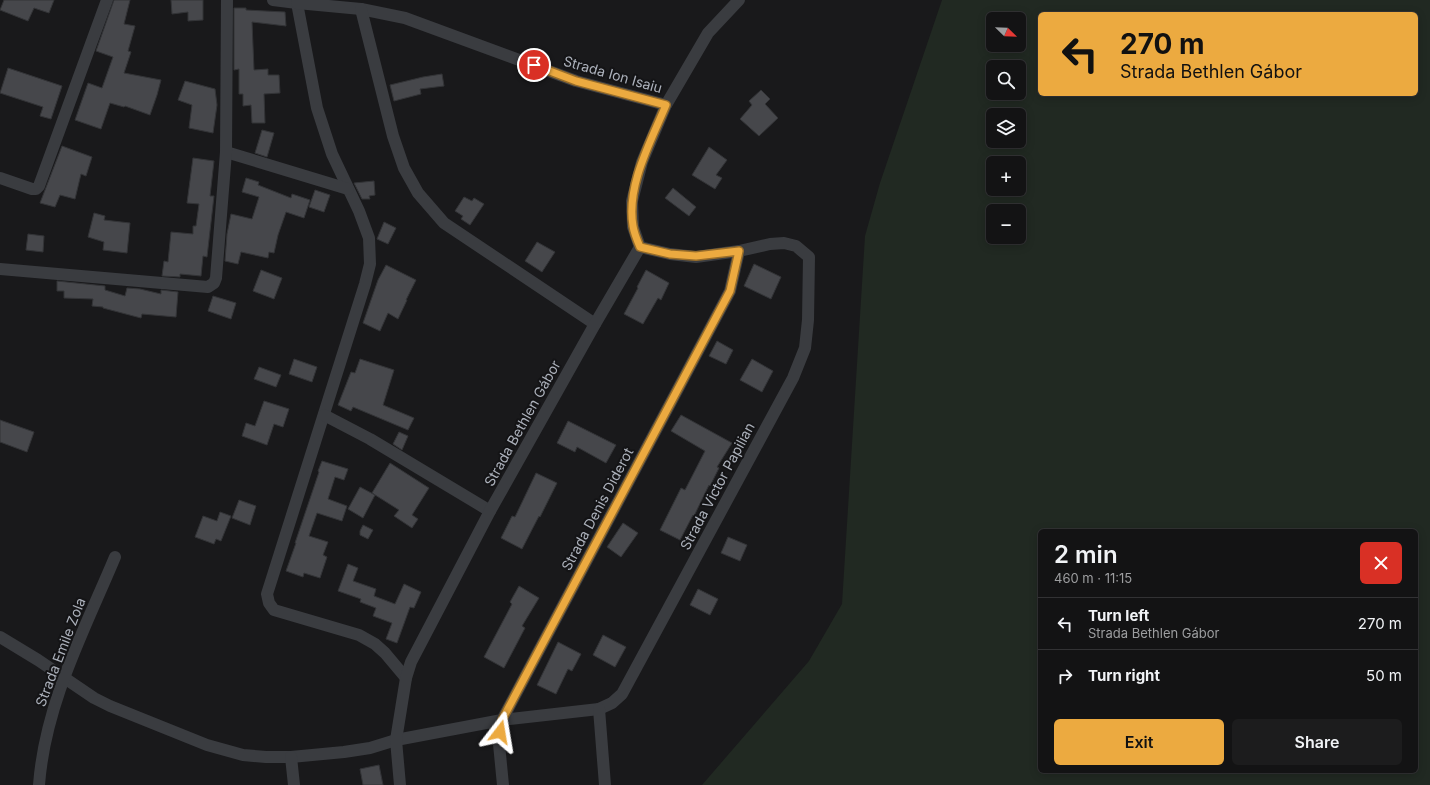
<!DOCTYPE html>
<meta charset="utf-8">
<style>
body{margin:0;font-family:Inter,sans-serif;background:#1c1c1d;color:#f1f3f6;height:100vh;display:flex;flex-direction:column;font-size:15px;white-space:nowrap}
*{box-sizing:border-box;margin:0}
p{font-size:13px;color:#9d9ea0}
.icon{flex:none;width:22px;height:22px;fill:none;stroke:currentColor;stroke-width:2;stroke-linecap:round;stroke-linejoin:round}
.map{position:relative;flex:1;overflow:hidden}
.sheet{position:absolute;left:1038px;top:529px;width:380px;height:244px;display:flex;flex-direction:column;background:#131314;border-radius:6px;box-shadow:0 2px 10px #0003,0 0 0 1px #323234}
.sheet>*{flex:none}
.guide{position:absolute;left:1038px;top:12px;width:380px;height:84px;border-radius:6px;box-shadow:0 2px 10px #0003,0 0 0 1px #323234;background:#ecaa40;color:#111;overflow:hidden}
.needle{width:26px;rotate:113deg}
.controls{position:absolute;left:986px;top:12px;display:grid;gap:8px}
.controls a{display:grid;place-items:center;width:40px;height:40px;border-radius:6px;background:#131314;box-shadow:0 2px 10px #0003,0 0 0 1px #323234;font-size:20px}
.pin{position:absolute;display:grid;place-items:center;width:34px;height:34px;color:#fff;margin:-17px;border:2px solid #fff;border-radius:50%;box-shadow:0 1px 4px #0007}
.me{position:absolute;width:44px;margin:-22px;rotate:14deg;stroke-linejoin:round;filter:drop-shadow(0 0 3px #0008)}
.turn{display:flex;align-items:center;gap:14px;height:84px;padding:0 16px;font-size:18px}
.turn .icon{width:52px;height:52px;stroke-width:2.5}
.turn b{display:block;font-size:28px;line-height:34px}
.round{display:grid;place-items:center;flex:none;width:42px;height:42px;border-radius:6px;background:#1c1c1d}
.summary{display:flex;align-items:center;justify-content:space-between;height:68px;padding:0 16px}
h1{font-size:24px;font-weight:600;line-height:30px}
.primary-button{display:flex;gap:8px;margin-top:auto;padding:8px 16px}
.primary-button a{flex:1;height:46px;border-radius:6px;background:#ecaa40;color:#111;font-size:16px;font-weight:600;line-height:46px;text-align:center}
.primary-button a+a{background:#1c1c1d;color:#f1f3f6}
ul{padding:0;list-style:none}
li{display:flex;align-items:center;gap:12px;height:52px;padding:0 16px;border-top:1px solid #323234}
li div{flex:1}
li b{display:block;font-size:15px}
li em{font-style:normal}
.map>svg:first-child{display:block}
.green{fill:#212922;fill-rule:evenodd}
.building{fill:#46474b;stroke:#333437}
.lines{fill:none;stroke-linecap:round;stroke-linejoin:round}
.minor{stroke:#3a3c40;stroke-width:12}
.route-casing{stroke:#996e2a;stroke-width:10}
.route{stroke:#ecaa40;stroke-width:7}
.labels{text-anchor:middle;dominant-baseline:central;stroke-width:4;stroke-linejoin:round;paint-order:stroke}
.street-label{font-size:14px;fill:#acb1bb;stroke:#141416}
</style>
<div class="map">
<svg width="1430" height="785" viewBox="0 0 1430 785">
<rect width="100%" height="100%" fill="#19191b"/>
<path class="green" d="M942,0H1430V785H702L809,661L842,604L865,236L880,183ZM1040,14H1416V94H1040ZM993,19H1019V45H993ZM993,67H1019V93H993ZM993,115H1019V141H993ZM993,163H1019V189H993ZM993,211H1019V237H993ZM1040,531H1416V771H1040Z"/>
<g class="building">
<path d="M4,0H54L49,13L34,8L28,21L0,10Z"/>
<path d="M114,0H130L124,24L135,26L128,51L131,52L124,73L161,80L157,95L150,115L125,106L124,107L110,103L101,129L75,120L88,83L102,88L113,57L96,51Z"/>
<path d="M171,0H203V20L188,21V12L172,14Z"/>
<path d="M234,8H246V10L285,12L286,26L252,22L254,70L268,69V75H279L280,93L264,94L265,123H252L251,105L243,106V94H239V69L234,70Z"/>
<path d="M8,68L62,86L51,119L40,116L43,107L0,93Z"/>
<path d="M442,74L444,86L420,89L421,94L394,101L390,85L423,77Z"/>
<path d="M185,81L215,89L217,105L213,133L189,128L192,105L178,100Z"/>
<path d="M761,90L770,99L765,104L778,118L759,136L740,119L752,105L749,101Z"/>
<path d="M262,130L274,133L267,157L255,153Z"/>
<path d="M62,146L92,157L86,176L81,174L75,199L60,195L55,207L40,203Z"/>
<path d="M709,147L727,160L716,175L722,178L715,189L692,175Z"/>
<path d="M193,158L214,161L210,196H214L207,257L203,256L201,276L180,274V277L162,276L164,261L168,262L171,232L193,234V226H196L199,204L187,203Z"/>
<path d="M246,178L259,182L258,185L291,198L292,194L310,200L304,218L286,212L278,235L274,253L269,252L268,258L241,252L238,264L225,261L227,234L231,214L252,219L259,197L242,192Z"/>
<path d="M374,181L375,195L369,196L370,199H362L354,183Z"/>
<path d="M673,188L696,207L689,216L665,198Z"/>
<path d="M315,190L330,195L324,212L309,207Z"/>
<path d="M464,197L472,201L474,198L484,204L470,225L461,219L463,216L455,211Z"/>
<path d="M94,213L105,216L104,220L130,223L127,253L103,250L104,242L88,237Z"/>
<path d="M384,222L396,228L388,244L377,239Z"/>
<path d="M28,234L44,236L43,252L26,250Z"/>
<path d="M537,242L555,252L542,272L525,261Z"/>
<path d="M754,264L781,277L771,299L744,286Z"/>
<path d="M386,265L416,280L406,300H407L398,319L388,313L380,331L363,323L378,280Z"/>
<path d="M261,270L282,278L274,299L253,291Z"/>
<path d="M646,270L669,283L661,300L658,298L643,324L624,314L638,288L637,287Z"/>
<path d="M57,281L105,286V290L125,296L127,288L140,289L161,294V290L178,292L176,317L142,314L141,318L103,308V307L92,306L93,299L64,298V291H57Z"/>
<path d="M213,296L236,303L231,319L208,311Z"/>
<path d="M717,341L733,350L726,364L709,356Z"/>
<path d="M294,359L317,367L312,382L289,374Z"/>
<path d="M360,359L394,370L383,405L414,418L408,430L353,407L351,411L338,405L351,372L355,373Z"/>
<path d="M752,359L773,371L762,392L740,380Z"/>
<path d="M259,367L281,375L276,387L254,379Z"/>
<path d="M264,401L289,409L283,427L274,424L267,445L242,436L246,423L255,426Z"/>
<path d="M681,415L732,443L717,467L719,468L710,486L709,485L694,516L693,515L680,540L660,530L681,488L685,490L705,451L671,431Z"/>
<path d="M0,420L34,432L27,452L0,442Z"/>
<path d="M568,421L616,445L606,463L577,447L575,452L557,443Z"/>
<path d="M399,432L408,436L402,450L393,444Z"/>
<path d="M322,461L348,469L344,480L335,477L328,499L347,506L342,521L317,513L309,536L328,542L323,555L327,557L320,578L304,573L303,577L286,571L296,543H295L319,472L318,471Z"/>
<path d="M390,463L429,488L412,515L418,519L412,528L394,516L399,510L372,493Z"/>
<path d="M536,473L557,483L540,517L539,516L522,549L501,538L512,516L515,517Z"/>
<path d="M360,487L375,495L363,518L348,509Z"/>
<path d="M239,500L256,506L250,525L232,518Z"/>
<path d="M220,512L231,516L221,541L216,539L214,544L195,537L203,516L217,521Z"/>
<path d="M623,523L638,533L621,557L607,547Z"/>
<path d="M363,525L373,530L368,539L360,535V531Z"/>
<path d="M728,537L747,545L740,561L721,553Z"/>
<path d="M348,564L358,568L353,581L376,589L374,596L395,604L404,584L421,592L414,608L410,607L397,643L386,639L392,623L373,616L376,608L360,602L361,599L338,591Z"/>
<path d="M519,586L539,598L522,626L525,628L504,668L484,657L512,604L510,602Z"/>
<path d="M698,589L718,599L710,615L690,605Z"/>
<path d="M603,635L626,647L615,667L593,655Z"/>
<path d="M558,642L581,654L572,671L568,669L556,694L537,685Z"/>
<path d="M379,765L383,785H363L360,769Z"/>
</g>
<g class="lines">
<g class="minor">
<path d="M273,0L297,3L317,108L332,154L359,211L369,238L370,264L365,284L267,594L269,603L274,610L359,635L375,644L385,653L406,678"/>
<path d="M297,3L361,9L405,18L576,81L666,105"/>
<path d="M361,9L393,136L404,168L418,193L444,223L595,324"/>
<path d="M226,152L348,189"/>
<path d="M0,178L32,189H36L39,186L107,0"/>
<path d="M640,247L633,227L632,201L642,162L666,105L708,33L739,0"/>
<path d="M0,269L208,287L214,283L216,278L226,152L227,0"/>
<path d="M324,415L370,439L490,511"/>
<path d="M0,637L38,660L94,698L110,706L207,745L243,755L266,757H291L344,752L370,748L396,740L502,720L599,709L612,703L622,694L793,378L805,348L808,320L809,257L796,246L784,243L770,244L739,251L696,257L670,254L640,247"/>
<path d="M599,709L605,785"/>
<path d="M291,757L294,785"/>
<path d="M39,785C45,704 84,631 115,557"/>
<path d="M400,785L396,740L406,678L411,662L490,511L595,324L640,247"/>
<path d="M503,785L499,744L502,720L730,291L739,251"/>
</g>
</g>
<g class="lines">
<g class="route-casing">
<path id="route" d="M500,732L502,720L730,291L739,251L696,256L670,254L640,247C637,240 634,233 633,226C626,186 651,141 666,105L576,81L534,65"/>
</g>
<use href="#route" class="route"/>
</g>
<g class="labels">
<g class="street-label">
<text transform="translate(613 74) rotate(16)">Strada Ion Isaiu</text>
<text transform="translate(522 423) rotate(-61)">Strada Bethlen Gábor</text>
<text transform="translate(717 486) rotate(-62)">Strada Victor Papilian</text>
<text transform="translate(597 509) rotate(-62)">Strada Denis Diderot</text>
<text transform="translate(60 652) rotate(-69)">Strada Emile Zola</text>
</g>
</g>
</svg>
<div class="controls">
<a><svg class="needle" viewBox="-14 -14 28 28"><path d="M0-13l5 13h-10z" fill="#e53935"/><path d="M0 13l5-13h-10z" fill="#9d9ea0"/></svg></a>
<a><svg class="icon" aria-label="search" viewBox="0 0 24 24"><circle cx="10" cy="10" r="6"/><path d="M15 15l6 6"/></svg></a>
<a><svg class="icon" aria-label="layers" viewBox="0 0 24 24"><path d="M12 4l9 5-9 5-9-5zM3 14l9 5 9-5"/></svg></a>
<a>+</a>
<a>−</a>
</div>
<div class="pin" style="left:534px;top:65px;background:#d93025"><svg class="icon" aria-label="arrive" viewBox="0 0 24 24"><path d="M6 21V4h12l-3 4 3 4H6"/></svg></div>
<svg class="me" style="left:500px;top:732px" viewBox="-20 -20 40 40"><path d="M0-17L14 15 0 8-14 15z" fill="#ecaa40" stroke="#fff" stroke-width="4"/></svg>
<div class="guide">
<div class="turn"><svg class="icon" aria-label="left" viewBox="0 0 24 24"><path d="M17 20v-9H6M10 6l-5 5 5 5"/></svg><div><b>270 m</b>Strada Bethlen Gábor</div></div>
</div>
<section class="sheet">
<div class="summary"><div><h1>2 min</h1><p>460 m · 11:15</p></div><a class="round" style="background:#d93025;color:#fff"><svg class="icon" aria-label="close" viewBox="0 0 24 24"><path d="M6 6l12 12M18 6L6 18"/></svg></a></div>
<ul>
<li><svg class="icon" aria-label="left" viewBox="0 0 24 24"><path d="M17 20v-9H6M10 6l-5 5 5 5"/></svg><div><b>Turn left</b><p>Strada Bethlen Gábor</p></div><em>270 m</em></li>
<li><svg class="icon" aria-label="right" viewBox="0 0 24 24"><path d="M7 20v-9h11M14 6l5 5-5 5"/></svg><div><b>Turn right</b></div><em>50 m</em></li>
</ul>
<div class="primary-button"><a>Exit</a><a>Share</a></div>
</section>
</div>
